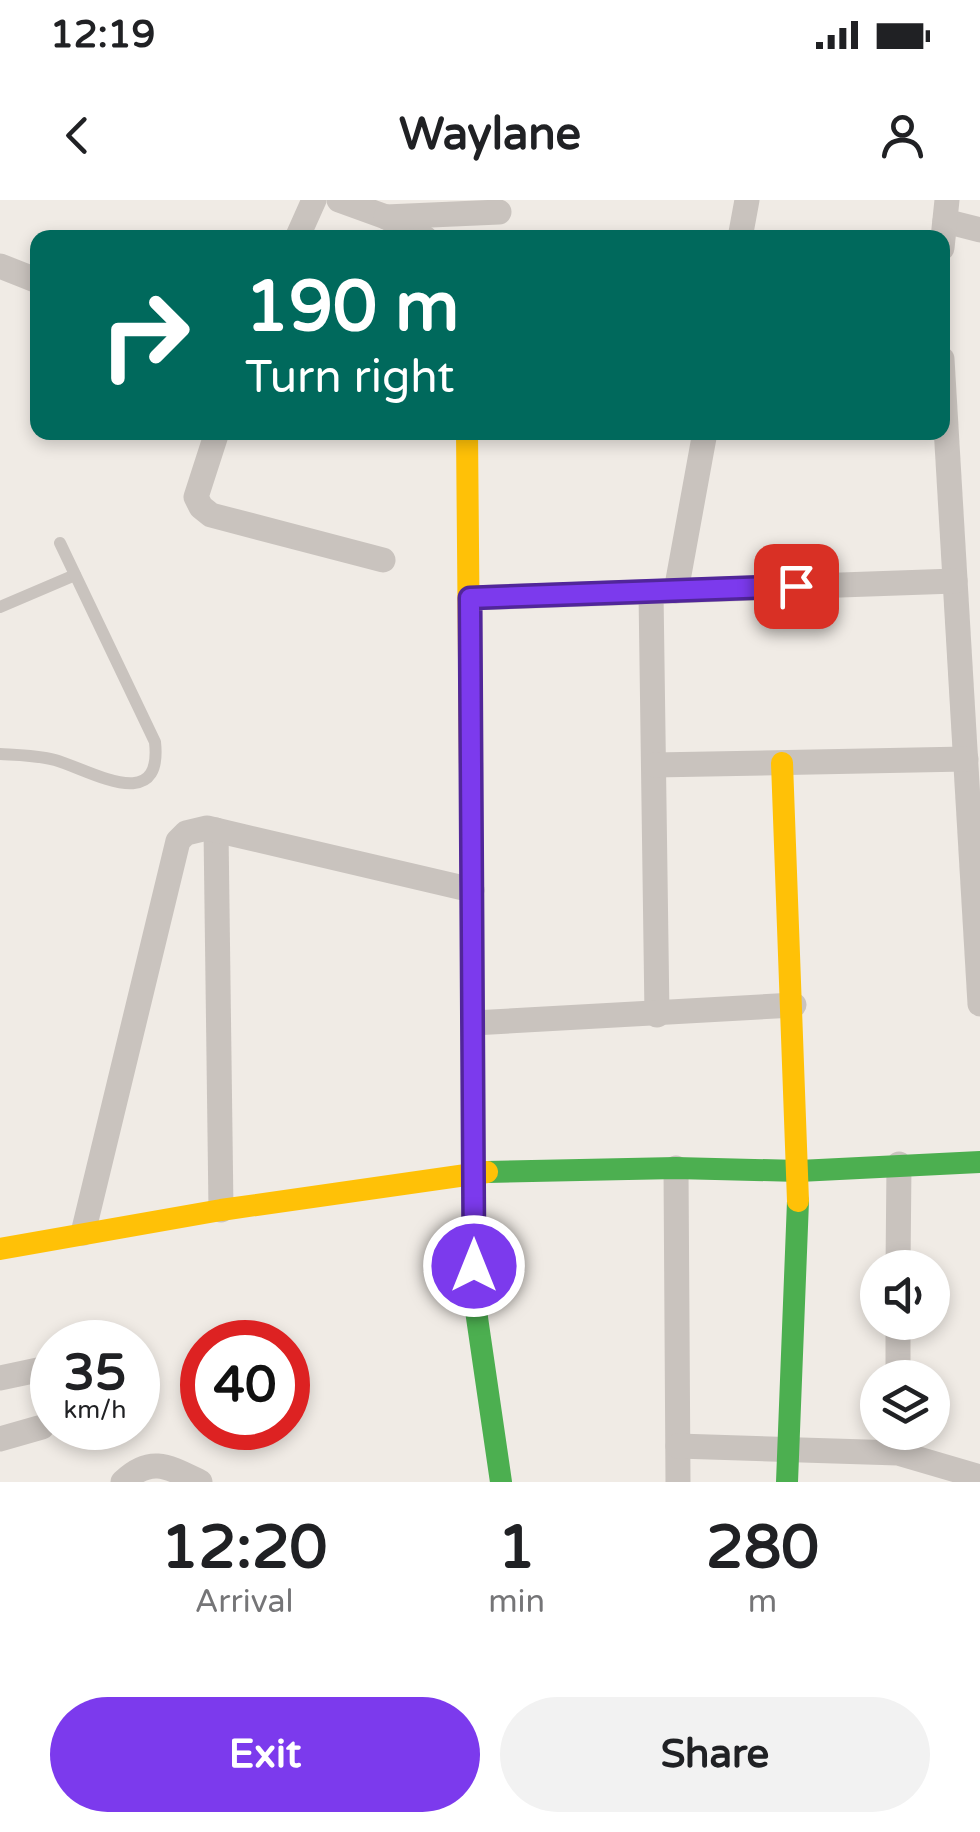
<!DOCTYPE html>
<style>
body{margin:0;font-family:"Varela Round",sans-serif;background:#f2f2f2;color:#202124;height:100vh;display:flex;flex-direction:column;font-size:38px;white-space:nowrap}
*{box-sizing:border-box;margin:0}
p{font-size:32px;color:#757577}
.icon{flex:none;width:55px;height:55px;fill:none;stroke:currentColor;stroke-width:2;stroke-linecap:round;stroke-linejoin:round}
.map{position:relative;height:1282px;overflow:hidden}
.side{display:flex;flex-direction:column;background:#fff;flex:1}
.side>*{flex:none}
.top-card{position:absolute;left:30px;top:30px;width:920px;height:210px;border-radius:20px;box-shadow:0 5px 15px #0003;background:#00695c;color:#fff;overflow:hidden}
.controls{position:absolute;left:860px;top:1050px;display:grid;gap:20px}
.controls a{display:grid;place-items:center;width:90px;height:90px;border-radius:50%;background:#fff;box-shadow:0 5px 15px #0003;font-size:50px}
.speed{position:absolute;left:30px;top:1120px;display:flex;gap:20px;font-size:50px;font-weight:700;text-align:center}
.speed>*{display:grid;place-content:center;width:130px;height:130px;border-radius:50%;background:#fff;box-shadow:0 5px 15px #0003;line-height:1}
.speed small{font-size:25px;font-weight:400}
.speed .limit{border:15px solid #d22;background:#fff;color:#111}
.pin{position:absolute;display:grid;place-items:center;width:85px;height:85px;color:#fff;margin:-42px;border-radius:20px;box-shadow:0 5px 15px #0006}
.me{position:absolute;width:110px;margin:-55px;rotate:0deg;stroke-linejoin:round;filter:drop-shadow(0 0 8px #0008)}
.turn{display:flex;align-items:center;gap:35px;height:210px;padding:0 50px;font-size:45px}
.turn .icon{width:130px;height:130px;stroke-width:2.5}
.turn b{display:block;font-size:70px;line-height:85px}
.eta{display:flex;justify-content:space-evenly;align-items:center;height:170px;text-align:center}
.eta b{font-size:60px;font-weight:800;line-height:70px}
.primary-button{display:flex;gap:20px;margin-top:auto;padding:20px 50px}
.primary-button a{flex:1;height:115px;border-radius:60px;background:#7c3aed;color:#fff;font-size:40px;font-weight:800;line-height:115px;text-align:center}
.primary-button a+a{background:#f2f2f2;color:#202124}
.status{display:flex;justify-content:space-between;align-items:center;height:70px;padding:0 50px;background:#fff;direction:ltr}
.status svg{height:28px;fill:currentColor}
header{display:flex;justify-content:space-between;align-items:center;height:130px;padding:0 50px;background:#fff;font-size:45px;font-weight:800}
.map>svg:first-child{display:block}
.lines{fill:none;stroke-linecap:round;stroke-linejoin:round}
.lane{stroke:#c9c3be;stroke-width:12}
.street{stroke:#c9c3be;stroke-width:25}
.fast{stroke:#4caf50;stroke-width:22}
.slow{stroke:#ffc107;stroke-width:22}
.route-casing{stroke:#51269a;stroke-width:25}
.route{stroke:#7c3aed;stroke-width:18}
</style>
<div class="status"><b>12:19</b><svg viewBox="0 0 49 12"><path d="M0 12V9h3v3zM5 12V6h3v6zM10 12V3h3v9zM15 12V0h3v12zM26 1h20v11H26zM47 4h2v5h-2z"/></svg></div>
<header><svg class="icon" aria-label="back" viewBox="0 0 24 24"><path d="M15 5l-7 7 7 7"/></svg>Waylane<svg class="icon" aria-label="person" viewBox="0 0 24 24"><circle cx="12" cy="8" r="4"/><path d="M4 21q1-7 8-7t8 7"/></svg></header>
<div class="map">
<svg width="980" height="1282" viewBox="0 0 980 1282">
<rect width="100%" height="100%" fill="#f0ebe5"/>
<g class="lines">
<g class="lane">
<path d="M0,407L75,375"/>
<path d="M0,554C19,555 37,555 55,560C90,570 163,616 155,542L60,343"/>
</g>
<g class="street">
<path d="M339,0L386,17L425,38"/>
<path d="M386,17L499,12"/>
<path d="M945,21L980,30"/>
<path d="M297,38L314,0"/>
<path d="M740,38L747,0"/>
<path d="M942,48L947,0"/>
<path d="M0,66L38,81"/>
<path d="M942,159L980,804"/>
<path d="M217,232L196,297L201,307L211,315L383,360"/>
<path d="M676,391L705,232"/>
<path d="M651,392L657,815"/>
<path d="M470,398L955,381"/>
<path d="M654,565L966,559"/>
<path d="M216,630L221,1010"/>
<path d="M473,823L794,805"/>
<path d="M676,968L678,1282"/>
<path d="M83,1033L178,641L186,633L207,628L472,690"/>
<path d="M898,1068L899,964"/>
<path d="M0,1178L52,1167"/>
<path d="M898,1178V1122"/>
<path d="M0,1239L42,1227"/>
<path d="M678,1246L898,1253L980,1277"/>
<path d="M123,1282C151,1255 169,1267 200,1282"/>
</g>
<g class="fast">
<path d="M473,914L474,1097L501,1282"/>
<path d="M487,972L676,968L799,971L980,962"/>
<path d="M787,1282L798,1001"/>
</g>
<g class="slow">
<path d="M467,232L473,914"/>
<path d="M782,563L798,1001"/>
<path d="M0,1049L221,1010L487,972"/>
</g>
</g>
<g class="lines">
<g class="route-casing">
<path id="route" d="M474,1066L470,398L796,386"/>
</g>
<use href="#route" class="route"/>
</g>
</svg>
<div class="controls">
<a><svg class="icon" aria-label="sound" viewBox="0 0 24 24"><path d="M4 9h4l5-4v14l-5-4H4zM17 9q2 3 0 6"/></svg></a>
<a><svg class="icon" aria-label="layers" viewBox="0 0 24 24"><path d="M12 4l9 5-9 5-9-5zM3 14l9 5 9-5"/></svg></a>
</div>
<div class="speed"><div>35<small>km/h</small></div><div class="limit">40</div></div>
<div class="pin" style="left:796px;top:386px;background:#d93025"><svg class="icon" aria-label="arrive" viewBox="0 0 24 24"><path d="M6 21V4h12l-3 4 3 4H6"/></svg></div>
<svg class="me" style="left:474px;top:1066px" viewBox="-20 -20 40 40"><circle r="17" fill="#7c3aed" stroke="#fff" stroke-width="3"/><path d="M0-11L8 9 0 5-8 9z" fill="#fff"/></svg>
<div class="top-card">
<div class="turn"><svg class="icon" aria-label="right" viewBox="0 0 24 24"><path d="M7 20v-9h11M14 6l5 5-5 5"/></svg><div><b>190 m</b>Turn right</div></div>
</div>
</div>
<section class="side">
<div class="eta">
<div><b>12:20</b><p>Arrival</p></div>
<div><b>1</b><p>min</p></div>
<div><b>280</b><p>m</p></div>
</div>
<div class="primary-button"><a>Exit</a><a>Share</a></div>
</section>
